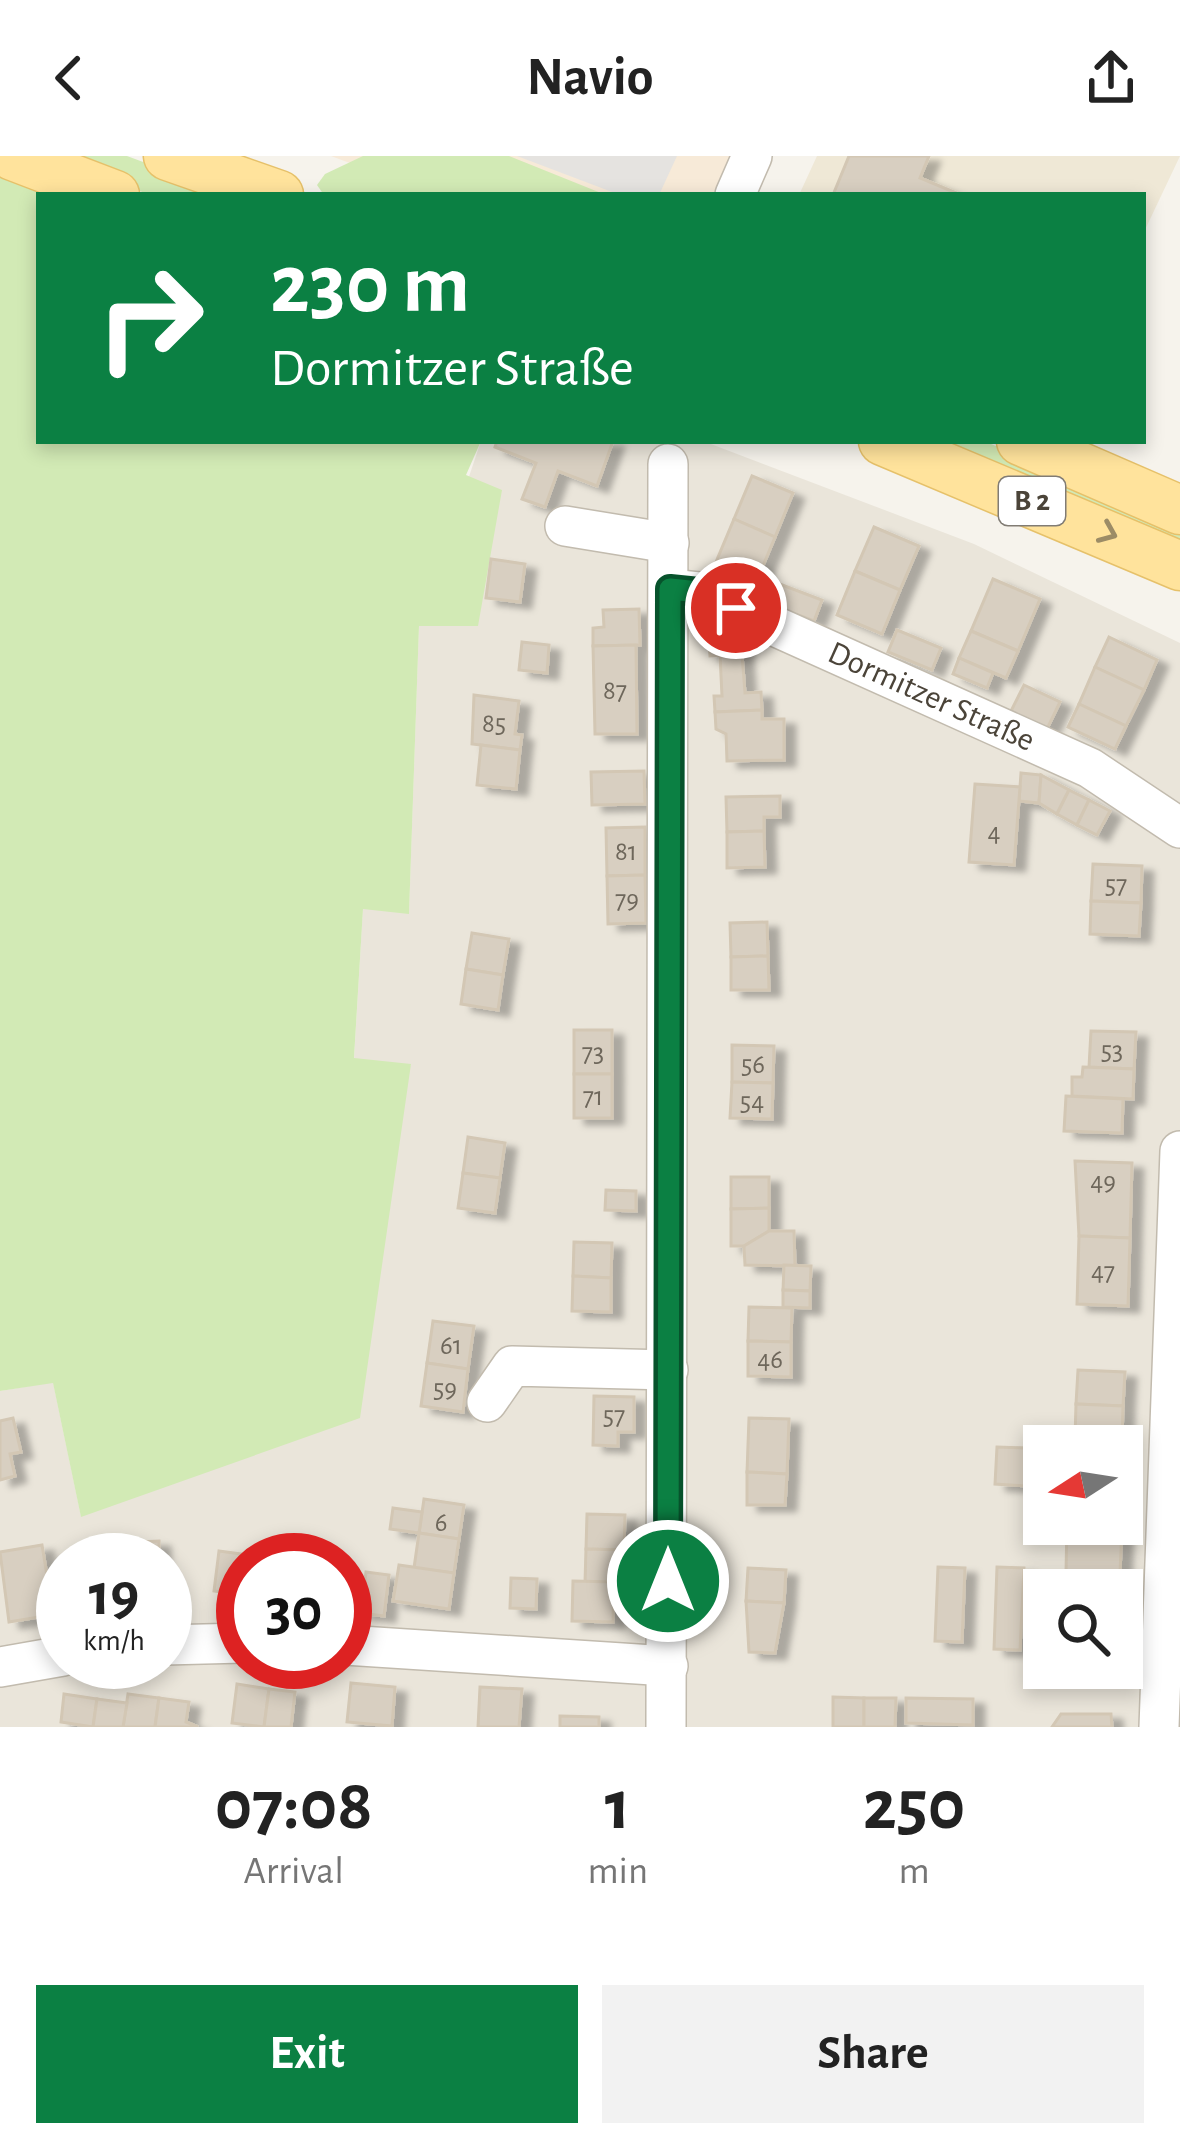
<!DOCTYPE html>
<meta charset="utf-8">
<style>
body{margin:0;font-family:"Alegreya Sans",sans-serif;background:#f2f2f2;color:#222;height:100vh;display:flex;flex-direction:column;font-size:45px;white-space:nowrap}
*{box-sizing:border-box;margin:0}
p{font-size:39px;color:#767676}
.icon{flex:none;width:66px;height:66px;fill:none;stroke:currentColor;stroke-width:2;stroke-linecap:round;stroke-linejoin:round}
.map{position:relative;height:1571px;overflow:hidden}
.sheet{display:flex;flex-direction:column;background:#fff;flex:1}
.sheet>*{flex:none}
.guide{position:absolute;left:36px;top:36px;width:1110px;height:252px;border-radius:0px;box-shadow:0 6px 18px #0003;background:#0b8043;color:#fff;overflow:hidden}
.needle{width:78px;rotate:258deg}
.controls{position:absolute;left:1023px;top:1269px;display:grid;gap:24px}
.controls a{display:grid;place-items:center;width:120px;height:120px;border-radius:0px;background:#fff;box-shadow:0 6px 18px #0003;font-size:60px}
.speed{position:absolute;left:36px;top:1377px;display:flex;gap:24px;font-size:60px;font-weight:700;text-align:center}
.speed>*{display:grid;place-content:center;width:156px;height:156px;border-radius:50%;background:#fff;box-shadow:0 6px 18px #0003;line-height:1}
.speed small{font-size:30px;font-weight:400}
.speed .limit{border:18px solid #d22;background:#fff;color:#111}
.pin{position:absolute;display:grid;place-items:center;width:102px;height:102px;color:#fff;margin:-51px;border:6px solid #fff;border-radius:50%;box-shadow:0 3px 12px #0007}
.me{position:absolute;width:132px;margin:-66px;rotate:0deg;stroke-linejoin:round;filter:drop-shadow(0 0 9px #0008)}
.turn{display:flex;align-items:center;gap:42px;height:252px;padding:0 36px;font-size:54px}
.turn .icon{width:156px;height:156px;stroke-width:2.5}
.turn b{display:block;font-size:84px;line-height:102px}
.eta{display:flex;justify-content:space-evenly;align-items:center;height:204px;text-align:center}
.eta b{font-size:72px;font-weight:600;line-height:84px}
.action{display:flex;gap:24px;margin-top:auto;padding:24px 36px}
.action a{flex:1;height:138px;border-radius:0px;background:#0b8043;color:#fff;font-size:48px;font-weight:600;line-height:138px;text-align:center}
.action a+a{background:#f2f2f2;color:#222}
header{display:flex;justify-content:space-between;align-items:center;height:156px;padding:0 36px;background:#fff;font-size:54px;font-weight:600}
.map>svg:first-child{display:block}
.residential{fill:#eae5da;fill-rule:evenodd}
.commercial{fill:#f7ead8}
.education{fill:#efe8d6}
.green{fill:#d2eab5}
.parking{fill:#e5e3e0}
.building{fill:#d8cfc1;stroke:#d3c7b4;stroke-width:3;filter:url(#shadow)}
.lines{fill:none;stroke-linecap:round;stroke-linejoin:round}
.minor-casing{stroke:#c2bbae;stroke-width:42}
.major-casing{stroke:#e6c16a;stroke-width:51}
.minor{stroke:#fff;stroke-width:39}
.major{stroke:#ffe39c;stroke-width:48}
.oneway{stroke:#9c8c66}
.route-casing{stroke:#07532c;stroke-width:30}
.route{stroke:#0b8043;stroke-width:21}
.labels{text-anchor:middle;dominant-baseline:central;stroke-width:12;stroke-linejoin:round;paint-order:stroke}
.number-label{font-size:27px;fill:#6e675b}
.shield{fill:#fff;stroke:#817c74;stroke-width:3}
.shield-label{font-size:30px;font-weight:bold;fill:#4b4439}
.street-label{font-size:33px;fill:#4b4439;stroke:#fff}
</style>
<header><svg class="icon" aria-label="back" viewBox="0 0 24 24"><path d="M15 5l-7 7 7 7"/></svg>Navio<svg class="icon" aria-label="share" viewBox="0 0 24 24"><path d="M12 15V3M7 8l5-5 5 5M5 13v7h14v-7"/></svg></header>
<div class="map">
<svg width="1180" height="1571" viewBox="0 0 1180 1571">
<defs>
<filter id="shadow"><feDropShadow dx="11" dy="6" stdDeviation="3" flood-color="#0004"/></filter>
</defs>
<rect width="100%" height="100%" fill="#f6f3ec"/>
<path class="residential" d="M481,285H703L974,388L1180,487V1571H0V1235L53,1226L81,1360L411,909L354,903L363,752L409,757L419,469ZM1044,1290H1122V1368H1044ZM63,1404H165V1506H63ZM243,1404H345V1506H243ZM1044,1434H1122V1512H1044Z"/>
<path class="commercial" d="M331,0H747L731,39H436Z"/>
<path class="education" d="M817,0H1180L1143,78V39H799Z"/>
<g class="green">
<path d="M50,0H127L232,39H150Z"/>
<path d="M363,0H509L606,39H324L317,29L325,18Z"/>
<path d="M0,19L52,39H39V285H481L466,319L502,334L478,470H419L409,758L363,753L354,902L411,908L360,1262L81,1361L53,1227L0,1235Z"/>
<path d="M924,285H984L1180,369V394Z"/>
</g>
<path class="parking" d="M517,0H677L659,39H620Z"/>
<g class="building">
<path d="M849,0H929L920,22L961,39H833Z"/>
<path d="M497,285H613L597,330L558,315L545,351L522,343L536,307L495,291Z"/>
<path d="M752,320L793,337L775,381L734,363Z"/>
<path d="M734,363L775,381L757,424L716,406Z"/>
<path d="M874,371L919,390L900,434L855,415Z"/>
<path d="M491,403L525,408L520,446L486,442Z"/>
<path d="M855,415L900,434L882,478L837,459Z"/>
<path d="M993,423L1040,443L1018,495L971,475Z"/>
<path d="M777,427L822,444L814,465L769,448Z"/>
<path d="M639,453L640,489L593,490V472L604,471L603,454Z"/>
<path d="M741,470L742,498L710,500L708,471Z"/>
<path d="M897,474L941,492L932,514L888,496Z"/>
<path d="M971,475L1018,495L1006,522L959,502Z"/>
<path d="M1109,481L1157,504L1144,534L1095,511Z"/>
<path d="M522,486L549,489L547,517L519,514Z"/>
<path d="M636,489L637,578H595L593,490Z"/>
<path d="M742,498L745,537L761,536L762,554L715,556L714,540H722L720,499Z"/>
<path d="M959,502L993,517L987,532L953,518Z"/>
<path d="M1095,511L1144,534L1126,570L1079,548Z"/>
<path d="M1024,529L1060,546L1047,573L1011,555Z"/>
<path d="M474,539L519,545L515,578L522,579L520,594L472,588Z"/>
<path d="M1079,548L1126,570L1115,593L1068,571Z"/>
<path d="M762,554V563H784V604L727,605L726,578L716,573L715,556Z"/>
<path d="M481,589L520,594L516,633L477,629Z"/>
<path d="M644,615L645,648L592,649L591,616Z"/>
<path d="M1021,617L1041,619L1039,647L1019,645Z"/>
<path d="M1041,619L1069,634L1057,658L1039,647Z"/>
<path d="M975,628L1020,631L1014,709L969,706Z"/>
<path d="M1069,634L1089,644L1077,669L1057,658Z"/>
<path d="M780,640V661H764V675L727,676L726,641Z"/>
<path d="M1089,644L1110,655L1097,679L1077,669Z"/>
<path d="M645,671V719L607,720L606,672Z"/>
<path d="M764,675L765,711L727,712V676Z"/>
<path d="M1093,708L1142,710L1141,747L1091,745Z"/>
<path d="M645,719L646,767L608,768L607,720Z"/>
<path d="M1091,745L1141,747L1139,780L1090,778Z"/>
<path d="M767,766L768,800L731,801L730,767Z"/>
<path d="M472,777L509,783L503,819L466,813Z"/>
<path d="M768,800L769,834H731V801Z"/>
<path d="M466,813L503,819L498,854L461,848Z"/>
<rect x="574" y="874" width="38" height="44"/>
<path d="M1091,875L1136,876L1134,913L1089,911Z"/>
<path d="M732,889L774,890L773,927L732,926Z"/>
<path d="M1083,911L1134,913L1133,943L1072,940V921H1082Z"/>
<rect x="574" y="918" width="38" height="44"/>
<path d="M732,926L773,927L772,963L730,962Z"/>
<path d="M1066,940L1123,943L1122,977L1064,975Z"/>
<path d="M468,981L505,987L500,1022L463,1017Z"/>
<path d="M1075,1005L1132,1007L1130,1082L1079,1080Z"/>
<path d="M463,1017L500,1022L495,1057L458,1052Z"/>
<path d="M731,1021H769V1052L731,1053Z"/>
<path d="M606,1034L636,1035V1055L605,1054Z"/>
<path d="M769,1052V1075L744,1090H731V1053Z"/>
<path d="M769,1075H794L795,1110L745,1109L744,1090Z"/>
<path d="M1079,1080L1130,1082L1128,1150L1077,1148Z"/>
<path d="M574,1086L612,1087L611,1122L573,1120Z"/>
<path d="M784,1109L811,1110L810,1135L783,1134Z"/>
<path d="M573,1120L611,1122V1156L572,1155Z"/>
<path d="M783,1134L810,1135V1152L783,1151Z"/>
<path d="M749,1151L792,1152L791,1186L748,1185Z"/>
<path d="M433,1165L474,1170L468,1213L427,1207Z"/>
<path d="M748,1185L791,1186V1221L748,1220Z"/>
<path d="M427,1207L468,1213L463,1256L421,1250Z"/>
<path d="M1078,1214L1125,1216L1123,1250L1076,1248Z"/>
<path d="M594,1240L634,1241V1276H618V1290L593,1289Z"/>
<path d="M1076,1248L1123,1250L1122,1285L1075,1282Z"/>
<path d="M13,1262L21,1296L10,1298L15,1320L0,1324V1265Z"/>
<path d="M749,1262L789,1263L787,1318L747,1316Z"/>
<path d="M997,1291L1027,1292L1026,1330L995,1328Z"/>
<path d="M747,1316L787,1318L785,1349H747Z"/>
<path d="M424,1343L464,1349L459,1383L419,1377Z"/>
<path d="M393,1352L422,1356L419,1377L390,1373Z"/>
<path d="M587,1358L625,1359L624,1394L586,1393Z"/>
<path d="M1067,1368L1122,1372L1120,1417L1066,1416Z"/>
<path d="M419,1377L459,1383L454,1417L414,1412Z"/>
<path d="M159,1385V1404H115L114,1387Z"/>
<path d="M42,1389L52,1450L44,1451L45,1460L9,1466L0,1396Z"/>
<path d="M586,1393L624,1394L623,1427L585,1426Z"/>
<path d="M219,1395L249,1399L243,1404V1439L214,1435Z"/>
<path d="M399,1409L454,1417L449,1453L393,1445Z"/>
<path d="M938,1411L965,1412L962,1486L935,1485Z"/>
<path d="M997,1411L1024,1412L1020,1494L994,1493Z"/>
<path d="M748,1412L786,1414L784,1447L746,1445Z"/>
<path d="M366,1416L389,1419L384,1460L361,1457Z"/>
<path d="M1080,1417H1120V1434H1079Z"/>
<path d="M511,1422L537,1423L536,1453L510,1452Z"/>
<path d="M573,1425L614,1426L613,1466L572,1465Z"/>
<path d="M746,1445L784,1447L775,1497L749,1496Z"/>
<path d="M351,1527L395,1531L392,1570L347,1566Z"/>
<path d="M237,1528L269,1533L264,1571L232,1567Z"/>
<path d="M480,1531L522,1533L519,1571H478Z"/>
<path d="M269,1533L295,1536L291,1571H264Z"/>
<path d="M64,1538L97,1543L93,1571L61,1566Z"/>
<path d="M128,1538L159,1542L155,1571H123Z"/>
<path d="M833,1541L864,1542V1571H833Z"/>
<path d="M159,1542L189,1546L186,1566L198,1571H155Z"/>
<path d="M864,1542H896L895,1571H864Z"/>
<path d="M906,1542L973,1543V1569L906,1567Z"/>
<path d="M97,1543L127,1547L123,1571H93Z"/>
<path d="M1061,1558H1111L1112,1571H1052Z"/>
<path d="M560,1560L599,1561V1571H560Z"/>
</g>
<g class="lines">
<g class="minor-casing">
<g id="minor">
<path d="M735,39L752,0"/>
<path d="M565,370L669,387"/>
<path id="s1" d="M669,433L699,436L1090,612L1180,672"/>
<path d="M487,1246L512,1210L668,1214"/>
<path d="M165,1489L243,1487"/>
<path d="M345,1489L668,1510"/>
<path d="M0,1511L63,1500"/>
<path d="M666,1571L668,308"/>
<path d="M1159,1571L1180,995"/>
</g>
</g>
<g class="major-casing">
<g id="major">
<path d="M13,0L115,39"/>
<path d="M168,0L279,39"/>
<path d="M883,285L1180,410"/>
<path d="M1021,285L1180,354"/>
</g>
</g>
<use href="#minor" class="minor"/>
<use href="#major" class="major"/>
</g>
<defs><path id="oneway-chevron" d="M-2-3.5L2.5 0L-2 3.5" fill="none" stroke-width="1.6" stroke-linecap="round" stroke-linejoin="round" transform="scale(3)"/></defs>
<use class="oneway" href="#oneway-chevron" transform="translate(1108 377) rotate(23)"/>
<g class="lines">
<g class="route-casing">
<path id="route" d="M668,1425L670,433L699,436L736,452"/>
</g>
<use href="#route" class="route"/>
</g>
<g class="labels">
<g class="number-label">
<text x="615" y="534">87</text>
<text x="494" y="567">85</text>
<text x="994" y="676">4</text>
<text x="626" y="695">81</text>
<text x="1116" y="728">57</text>
<text x="627" y="743">79</text>
<text x="1112" y="894">53</text>
<text x="593" y="896">73</text>
<text x="753" y="908">56</text>
<text x="593" y="940">71</text>
<text x="752" y="945">54</text>
<text x="1103" y="1025">49</text>
<text x="1103" y="1115">47</text>
<text x="451" y="1189">61</text>
<text x="770" y="1203">46</text>
<text x="445" y="1232">59</text>
<text x="614" y="1259">57</text>
<text x="441" y="1366">6</text>
</g>
<rect class="shield" x="999" y="321" width="66" height="48" rx="9"/>
<g class="shield-label">
<text x="1032" y="345">B 2</text>
</g>
<g class="street-label">
<text stroke="none"><textPath href="#s1" startOffset="285">Dormitzer Straße</textPath></text>
</g>
</g>
</svg>
<div class="controls">
<a><svg class="needle" viewBox="-14 -14 28 28"><path d="M0-13l5 13h-10z" fill="#e53935"/><path d="M0 13l5-13h-10z" fill="#767676"/></svg></a>
<a><svg class="icon" aria-label="search" viewBox="0 0 24 24"><circle cx="10" cy="10" r="6"/><path d="M15 15l6 6"/></svg></a>
</div>
<div class="speed"><div>19<small>km/h</small></div><div class="limit">30</div></div>
<div class="pin" style="left:736px;top:452px;background:#d93025"><svg class="icon" aria-label="arrive" viewBox="0 0 24 24"><path d="M6 21V4h12l-3 4 3 4H6"/></svg></div>
<svg class="me" style="left:668px;top:1425px" viewBox="-20 -20 40 40"><circle r="17" fill="#0b8043" stroke="#fff" stroke-width="3"/><path d="M0-11L8 9 0 5-8 9z" fill="#fff"/></svg>
<div class="guide">
<div class="turn"><svg class="icon" aria-label="right" viewBox="0 0 24 24"><path d="M7 20v-9h11M14 6l5 5-5 5"/></svg><div><b>230 m</b>Dormitzer Straße</div></div>
</div>
</div>
<section class="sheet">
<div class="eta">
<div><b>07:08</b><p>Arrival</p></div>
<div><b>1</b><p>min</p></div>
<div><b>250</b><p>m</p></div>
</div>
<div class="action"><a>Exit</a><a>Share</a></div>
</section>
